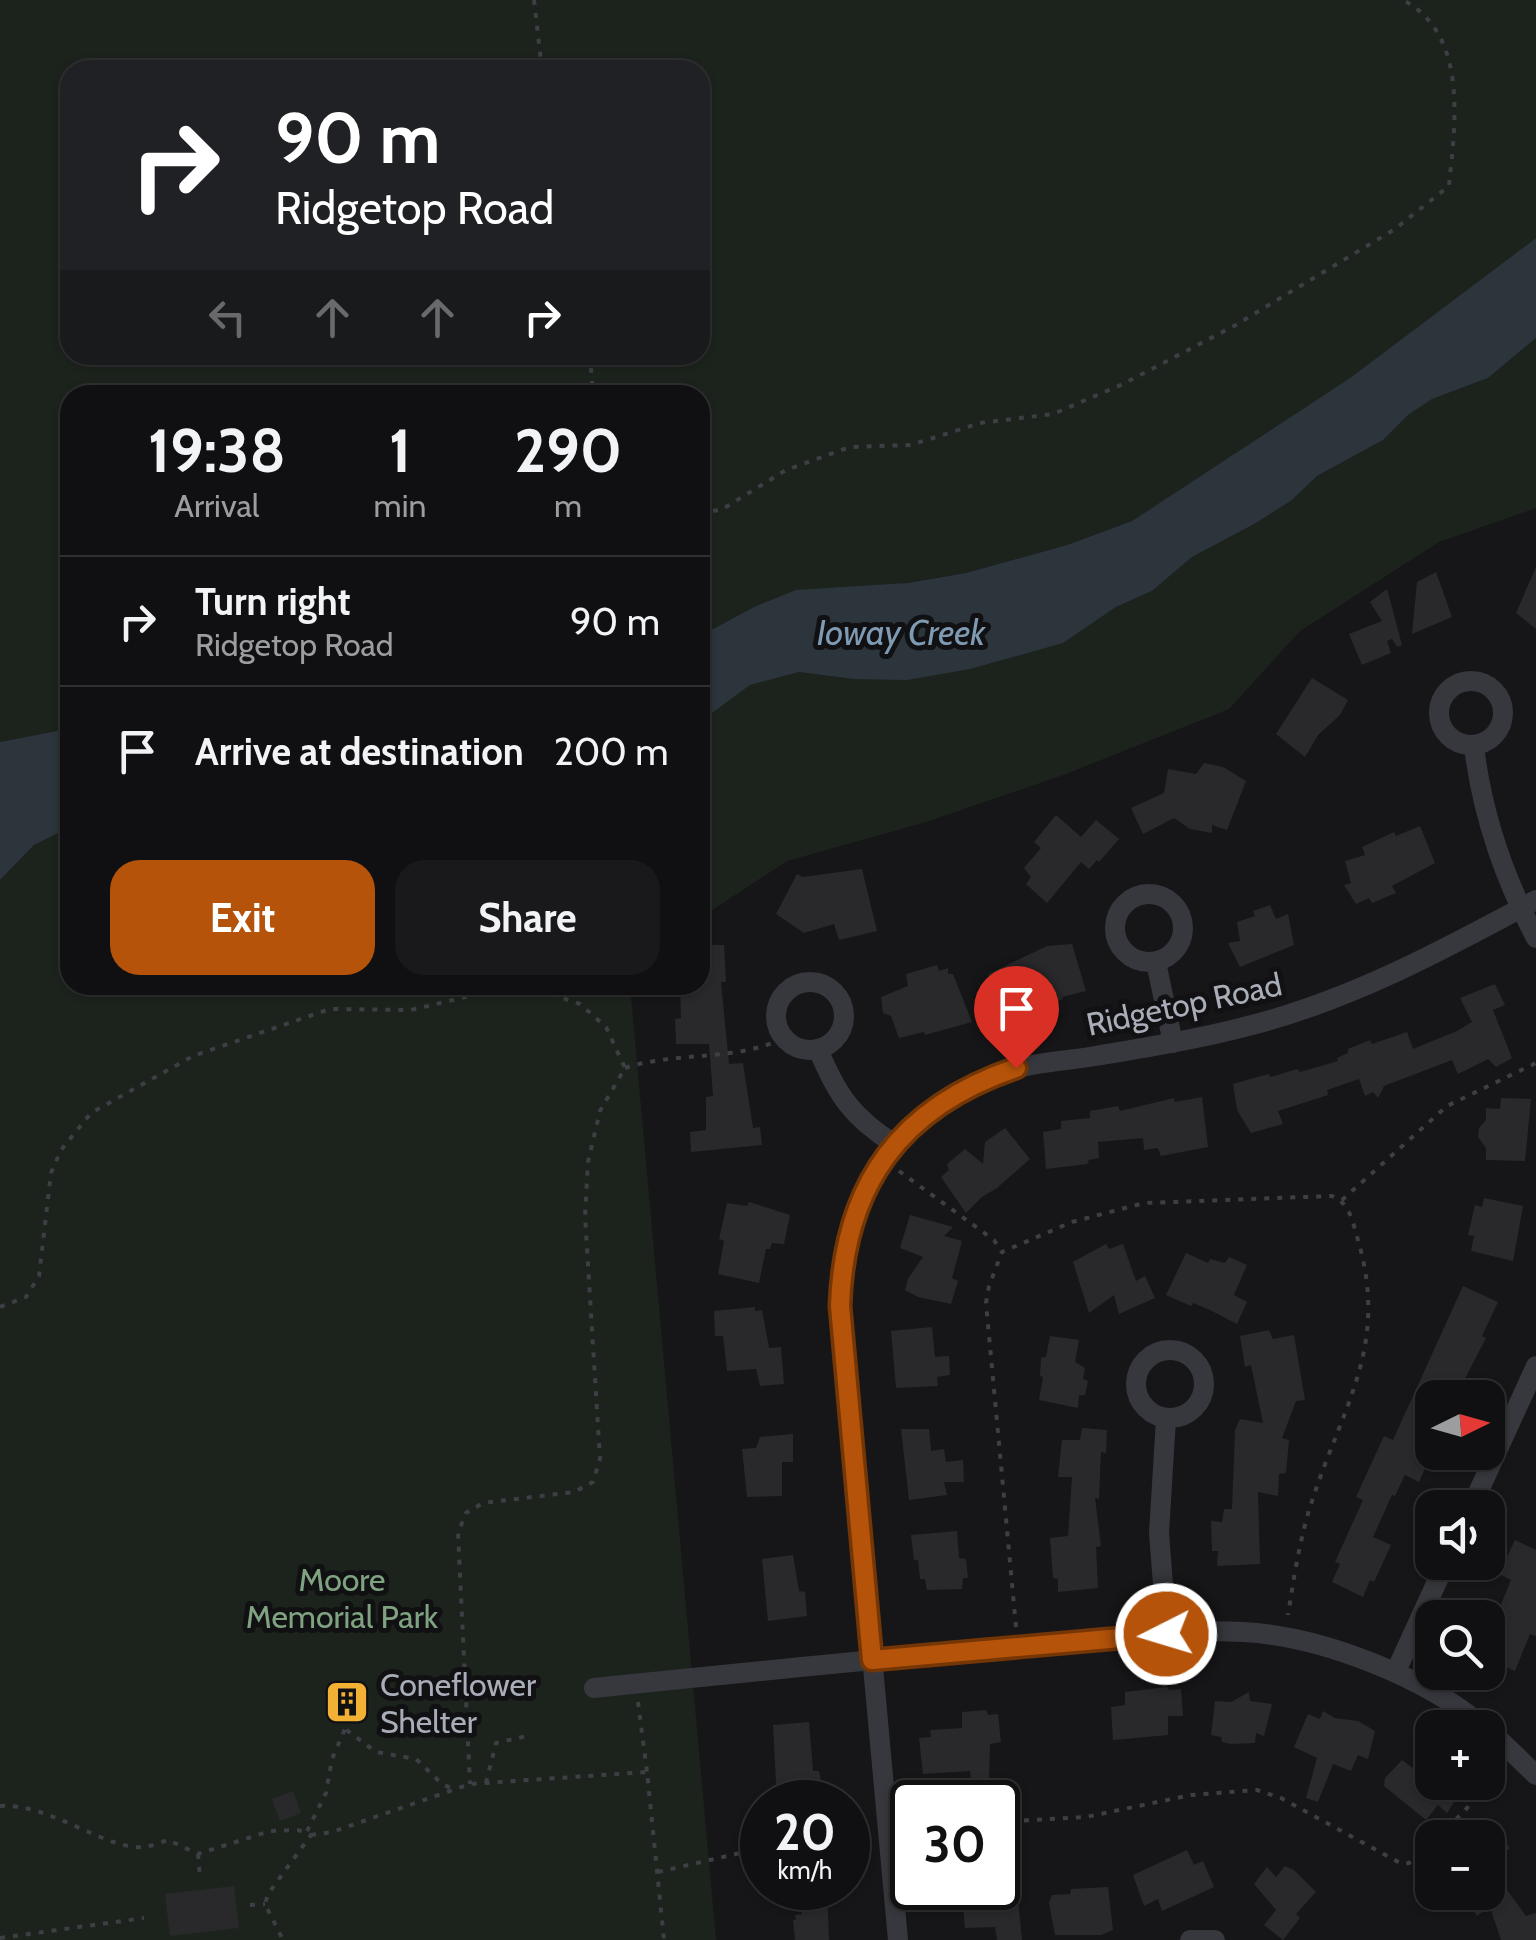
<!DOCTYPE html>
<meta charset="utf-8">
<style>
body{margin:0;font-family:Cabin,sans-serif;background:#19191b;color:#f1f3f6;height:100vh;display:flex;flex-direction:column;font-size:38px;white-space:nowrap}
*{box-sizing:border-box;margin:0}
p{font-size:32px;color:#9c9d9f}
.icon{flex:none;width:55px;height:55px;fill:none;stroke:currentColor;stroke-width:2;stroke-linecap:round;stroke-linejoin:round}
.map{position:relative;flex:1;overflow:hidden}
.sheet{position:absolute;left:60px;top:385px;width:650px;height:610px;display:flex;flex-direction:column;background:#101012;border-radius:30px;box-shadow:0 2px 8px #0004,0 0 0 2px #303032}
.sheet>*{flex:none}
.banner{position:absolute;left:60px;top:60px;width:650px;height:305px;border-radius:30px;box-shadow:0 2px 8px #0004,0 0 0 2px #303032;background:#202124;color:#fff;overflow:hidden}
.needle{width:65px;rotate:85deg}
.fabs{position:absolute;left:1415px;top:1380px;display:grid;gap:20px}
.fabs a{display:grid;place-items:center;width:90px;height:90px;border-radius:20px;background:#101012;box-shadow:0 2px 8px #0004,0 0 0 2px #303032;font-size:50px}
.speed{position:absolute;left:740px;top:1780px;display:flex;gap:20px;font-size:50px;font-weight:700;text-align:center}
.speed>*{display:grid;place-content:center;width:130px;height:130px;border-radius:50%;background:#101012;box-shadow:0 2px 8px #0004,0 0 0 2px #303032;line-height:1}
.speed small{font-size:25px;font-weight:400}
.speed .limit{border:5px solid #111;border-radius:15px;background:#fff;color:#111}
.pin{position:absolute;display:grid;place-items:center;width:85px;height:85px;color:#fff;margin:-102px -42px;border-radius:50% 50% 50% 0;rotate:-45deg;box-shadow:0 0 10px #0007}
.pin .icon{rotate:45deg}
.me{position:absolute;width:110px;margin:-55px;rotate:265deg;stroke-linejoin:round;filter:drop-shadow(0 0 8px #0008)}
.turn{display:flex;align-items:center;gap:35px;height:210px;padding:0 50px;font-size:45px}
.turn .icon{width:130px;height:130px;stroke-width:2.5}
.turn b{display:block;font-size:70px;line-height:85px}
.lanes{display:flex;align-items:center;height:95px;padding:0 50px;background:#0003;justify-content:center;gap:50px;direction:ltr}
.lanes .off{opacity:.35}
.eta{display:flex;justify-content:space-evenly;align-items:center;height:170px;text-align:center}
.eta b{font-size:60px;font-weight:800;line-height:70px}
.primary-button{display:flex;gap:20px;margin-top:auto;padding:20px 50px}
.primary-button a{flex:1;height:115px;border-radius:30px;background:#b45309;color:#fff;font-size:40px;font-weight:800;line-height:115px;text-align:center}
.primary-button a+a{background:#19191b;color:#f1f3f6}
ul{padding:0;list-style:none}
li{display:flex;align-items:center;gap:30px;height:130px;padding:0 50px;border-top:2px solid #303032}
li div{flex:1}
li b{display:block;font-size:38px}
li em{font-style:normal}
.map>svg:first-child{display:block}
.green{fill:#1c231d;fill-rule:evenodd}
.water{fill:#2c353c}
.building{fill:#29292c}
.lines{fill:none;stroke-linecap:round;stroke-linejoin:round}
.path{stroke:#3d3f44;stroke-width:4;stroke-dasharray:5 8;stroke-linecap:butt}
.street{stroke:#37383d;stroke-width:20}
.route-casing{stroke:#753606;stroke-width:25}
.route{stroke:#b45309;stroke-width:18}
.labels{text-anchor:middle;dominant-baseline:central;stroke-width:10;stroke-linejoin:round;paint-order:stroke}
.street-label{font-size:32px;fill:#a8adb8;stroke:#111113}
.park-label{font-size:32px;fill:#7fa381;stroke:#111113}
.poi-label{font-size:32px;fill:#a8adb8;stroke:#111113;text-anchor:start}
.water-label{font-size:35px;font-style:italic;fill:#7f9bb3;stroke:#111113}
</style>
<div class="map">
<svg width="1536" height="1940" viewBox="0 0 1536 1940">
<rect width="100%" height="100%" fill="#161618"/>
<g class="green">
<path d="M0,0H1536V238L1350,378L1132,521L1067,545L966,573L754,607L700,636V395H70V733L57,731L0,742ZM70,70H700V355H70Z"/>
<path d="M1536,338V508L1439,542L1300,631L1229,709L1066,774L926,822L787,861L700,918V722L750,685L799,672L853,679L1063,643L1116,607L1152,591L1192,557L1256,523L1292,500L1317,476L1383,440L1408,415L1432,399L1488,378Z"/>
<path d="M70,827V985H630L716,1940H0V880L34,845Z"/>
</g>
<g class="water">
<path d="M1536,238V338L1488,378L1432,399L1408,415L1383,440L1317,476L1292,500L1256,523L1192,557L1152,591L1116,607L1063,643L970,669L907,680L853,679L799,672L750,685L700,722V636L754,607L796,590L907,583L966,573L1067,545L1132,521L1350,378Z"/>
<path d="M57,731L70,733V827L34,845L0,880V742Z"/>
</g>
<g class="building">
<path d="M1536,567V629L1516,613Z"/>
<path d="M1436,572L1452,617L1412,634L1417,582Z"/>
<path d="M1387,589L1402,645L1397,647L1392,639L1387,641L1391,653L1362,665L1349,634L1382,621L1370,602Z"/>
<path d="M1312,678L1348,700L1340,715L1318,735L1305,757L1276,734Z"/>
<path d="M1204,763L1223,767L1246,781L1227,830L1212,825V833L1190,829L1174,818L1143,834L1131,808L1164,793L1168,769L1196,774Z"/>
<path d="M1056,815L1081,837L1096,820L1119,839L1099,862L1097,860L1089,869L1081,862L1047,903L1026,884L1031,877L1024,868L1041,848L1034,842Z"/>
<path d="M1420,826L1435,863L1392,886L1396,893L1372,903L1369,898L1356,904L1344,885L1351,883L1345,861L1365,855L1362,847L1394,832L1396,836Z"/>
<path d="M862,869L877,931L839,940L834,924L804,933L776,914L797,874L803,877Z"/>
<path d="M1270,905L1276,919L1288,914L1294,945L1240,967L1228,943L1240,941L1237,922L1255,916L1253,911Z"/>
<path d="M1072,944L1086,991L1062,997L1063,999L1044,1006L1040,995L1027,999L1025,989L993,995L988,974L1047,946Z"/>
<path d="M700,945H724L726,982H721L729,1064L743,1063L753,1128L760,1127L762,1145L691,1152L690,1132L706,1130V1097L713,1096L709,1044H676L675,1019L681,1018L680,985H700Z"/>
<path d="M937,965L939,971L948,968V974H953L972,1022L925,1035L924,1032L899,1038L891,1016L883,1013L881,997L908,986L906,974Z"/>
<path d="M1495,984L1505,1005L1493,1010L1512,1058L1496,1067L1488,1059L1458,1074L1452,1060L1384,1086L1378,1098L1373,1092L1365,1096L1359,1079L1327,1090L1328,1095L1278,1111L1283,1124L1251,1133L1237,1110L1233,1084L1268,1074L1271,1077L1297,1069L1300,1072L1338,1061L1337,1058L1348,1053V1049L1370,1040L1372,1044L1407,1032L1413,1049L1457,1031L1472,1022L1460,998Z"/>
<path d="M1202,1097L1208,1147L1161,1156L1158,1148L1144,1150L1143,1138L1098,1142L1099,1158L1089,1160L1087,1164L1046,1169L1043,1132L1061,1129V1121L1090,1118V1111L1118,1106L1120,1111L1174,1098L1175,1102Z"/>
<path d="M1501,1098L1531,1099L1525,1161L1486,1160V1148L1478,1137L1479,1128L1486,1120V1108L1500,1109Z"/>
<path d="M1005,1128L1030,1159L997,1188L982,1197L966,1213L941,1177L949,1170L947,1164L965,1149L983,1164L985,1142Z"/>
<path d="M1484,1198L1523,1206L1513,1261L1471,1251L1474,1236L1468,1235L1475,1205L1482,1207Z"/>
<path d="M749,1202L790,1215L784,1244L772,1243L770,1249H766L759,1283L718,1274L724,1241L719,1239L727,1203L747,1206Z"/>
<path d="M910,1215L953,1227L944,1236L962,1241L952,1278L958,1281L951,1304L918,1297L905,1290L908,1279L923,1257L900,1248Z"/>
<path d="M1106,1244L1109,1249L1123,1244L1136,1281L1145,1276L1155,1298L1119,1314L1114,1295L1089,1313L1073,1262Z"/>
<path d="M1186,1253L1208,1263L1210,1259L1225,1263L1229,1257L1247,1265L1234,1295L1247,1302L1237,1324L1208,1309L1193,1303L1191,1306L1166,1295Z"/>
<path d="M1463,1286L1498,1302L1482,1336L1486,1338L1455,1398H1432V1453L1419,1482L1405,1475L1395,1496L1392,1495L1373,1537L1391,1545L1374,1582L1370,1580L1363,1597L1332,1582L1340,1564L1335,1562L1363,1500L1356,1497L1384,1436L1393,1440Z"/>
<path d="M755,1307V1311L762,1310L769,1348L781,1347L784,1384L760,1386L756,1369L727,1371L723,1336H715L714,1311Z"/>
<path d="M932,1327L935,1357L949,1356L950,1375L937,1377L938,1386L896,1388L891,1331Z"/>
<path d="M1269,1330L1273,1339L1294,1335L1305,1400L1296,1401L1282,1438L1289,1440L1286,1473L1279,1474L1278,1496L1258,1492L1260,1564L1217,1566L1218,1551H1212L1211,1521L1222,1522L1224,1509H1232L1235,1430L1240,1419L1263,1423L1251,1365L1245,1367L1240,1336Z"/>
<path d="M1050,1336L1079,1340L1075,1362L1085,1368L1083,1379L1088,1381L1085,1395H1079L1078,1408L1039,1400L1043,1377L1040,1376L1041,1358L1046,1357Z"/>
<path d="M1082,1428L1107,1430L1106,1453L1101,1452L1099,1499L1095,1498L1101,1546L1096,1547L1098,1588L1058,1592V1579L1053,1578L1050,1538L1068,1536L1072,1477H1058L1062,1440H1080Z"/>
<path d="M901,1429H929L931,1451L944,1449L946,1462L963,1460L964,1482H944L947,1495L909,1500Z"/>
<path d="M793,1434V1462H782V1496L747,1497L742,1449L756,1448L760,1437Z"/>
<path d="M957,1531L959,1558L966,1559L968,1578H963L962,1589L927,1590L925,1579H920L918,1560H914L911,1535Z"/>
<path d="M1515,1540L1536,1550V1636L1530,1634L1515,1671L1488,1659V1636L1511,1580L1499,1574Z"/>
<path d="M793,1555L799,1591L805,1592L807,1616L768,1621L762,1559Z"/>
<path d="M357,1685L361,1716L337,1718L334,1687Z"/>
<path d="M1167,1687L1169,1690L1181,1689L1183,1716H1168V1735L1113,1740L1111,1707L1125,1705V1692Z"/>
<path d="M1249,1692L1250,1701L1272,1704L1264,1736L1256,1733L1255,1743L1231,1744L1222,1742L1221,1737L1211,1735L1215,1701L1231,1702Z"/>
<path d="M986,1710L988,1715L998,1714L1001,1742L990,1744L989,1778L971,1780L970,1771L923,1774L919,1738L931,1737L930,1730L962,1728V1712Z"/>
<path d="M1323,1711L1335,1718L1358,1721L1375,1731L1368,1759L1358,1755L1351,1771L1333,1764L1318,1802L1306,1798L1317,1758L1294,1747L1308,1714L1320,1719Z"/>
<path d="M809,1722L813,1771H819L825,1802H777L773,1725Z"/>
<path d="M1402,1760L1414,1769L1432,1768V1782H1450L1461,1791L1447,1813L1438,1805L1426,1820L1384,1786L1385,1778Z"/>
<path d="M293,1791L301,1813L280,1821L272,1799Z"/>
<path d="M1488,1823L1510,1848L1489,1865L1526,1916L1536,1913V1940H1501L1490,1907L1477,1916L1460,1892H1488Z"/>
<path d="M1187,1850L1194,1865L1203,1861L1214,1887L1162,1911L1158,1899L1144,1906L1133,1875Z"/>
<path d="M1285,1866L1294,1870L1316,1892L1296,1914L1300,1918L1283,1940L1264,1925L1276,1910L1254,1884L1267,1867L1276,1877Z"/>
<path d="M234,1886L239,1928L170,1936L165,1894Z"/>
<path d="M1108,1887L1113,1930L1101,1935H1055L1049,1903L1052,1895L1070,1894L1071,1889Z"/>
<path d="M799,1888H827L829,1940H795L793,1920H796L795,1915L802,1914Z"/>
<path d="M985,1888L1006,1889L1008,1900H1018L1022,1940H997L995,1927L965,1928L962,1893L981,1891Z"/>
</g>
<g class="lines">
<g class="path">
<path d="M534,0L542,70"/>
<path d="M590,355L593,395"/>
<path d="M700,512L721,510L786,470L850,447L911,445L980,423L1053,414L1123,384L1234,326L1395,229L1449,186C1455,124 1469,35 1403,0"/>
<path d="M625,1068C677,1051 735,1062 784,1038"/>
<path d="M899,1171L994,1240L1001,1251"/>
<path d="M1342,1200L1447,1106L1536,1063"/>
<path d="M0,1307L26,1297L39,1276L51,1173L61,1150L91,1113L193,1056L330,1009L411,1010L499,989L542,991L580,1004L606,1027L625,1068L600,1111L588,1162L585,1216L600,1459L593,1482L574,1492L483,1503L466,1513L458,1533L470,1784"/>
<path d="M1016,1627L986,1303L989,1286L1002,1252L1072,1222L1144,1203L1332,1196C1350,1203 1353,1223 1358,1240C1389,1346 1343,1405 1312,1501C1300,1537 1294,1577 1288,1615"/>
<path d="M638,1702L647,1772"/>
<path d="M342,1718L345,1729L376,1752L416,1759L441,1783L454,1790"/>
<path d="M486,1783L496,1743L527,1736"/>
<path d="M0,1806C51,1803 106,1851 145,1847C152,1846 161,1842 168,1840L198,1854L270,1831L298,1830L311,1835L268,1894L265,1904L283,1940"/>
<path d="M998,1822L1086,1817L1191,1795L1257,1790L1281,1798L1402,1864L1409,1863L1432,1842"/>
<path d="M307,1831L326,1793L332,1759L345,1729"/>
<path d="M848,1833L868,1830"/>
<path d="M311,1835L332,1832L470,1784L647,1772L664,1940"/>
<path d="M1438,1838L1501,1773"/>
<path d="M198,1854L200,1878"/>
<path d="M658,1872L762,1848"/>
<path d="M250,1905L265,1904"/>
<path d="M0,1938L144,1918"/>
</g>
<g class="street">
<circle cx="1471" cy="713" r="32"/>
<path d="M1474,746C1482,814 1504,878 1536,938"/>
<circle cx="1149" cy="928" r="34"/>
<path d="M1156,962L1173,1043"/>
<circle cx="810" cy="1016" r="34"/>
<path d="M818,1049C837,1095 852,1117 894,1144"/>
<circle cx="1170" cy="1384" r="34"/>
<path d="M1166,1419L1159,1533L1167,1635"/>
<path d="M1471,1508L1536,1366"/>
<path d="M1396,1671L1446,1562"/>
<path d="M594,1688C740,1673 885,1658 1031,1646C1101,1640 1173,1628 1243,1632C1321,1636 1426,1677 1485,1728"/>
<path d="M1488,1729L1536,1775"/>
<path d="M898,1940L840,1306C843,1193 901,1099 1014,1069C1038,1062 1064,1061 1089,1057C1144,1048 1199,1039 1252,1025C1353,999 1445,949 1536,900"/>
<path d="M1190,1940H1215"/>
</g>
</g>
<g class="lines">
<g class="route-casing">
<path id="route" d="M1016,1068C901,1107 844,1184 840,1306L872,1660L1166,1634"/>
</g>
<use href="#route" class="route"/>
</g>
<defs>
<g id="building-square" transform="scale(2.25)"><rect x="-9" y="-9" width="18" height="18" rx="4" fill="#f2b134" stroke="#111113"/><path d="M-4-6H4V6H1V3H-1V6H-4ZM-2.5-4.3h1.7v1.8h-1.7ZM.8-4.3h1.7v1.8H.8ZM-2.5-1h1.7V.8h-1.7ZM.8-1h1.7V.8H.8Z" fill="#111"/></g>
</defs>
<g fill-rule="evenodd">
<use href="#building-square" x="347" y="1702"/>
</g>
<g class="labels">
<g class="street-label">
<text transform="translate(1184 1004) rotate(-12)">Ridgetop Road</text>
</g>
<g class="park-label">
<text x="342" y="1579">Moore<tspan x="342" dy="37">Memorial Park</tspan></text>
</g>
<g class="poi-label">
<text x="380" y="1684">Coneflower<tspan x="380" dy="37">Shelter</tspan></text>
</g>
<g class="water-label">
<text x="901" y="632">Ioway Creek</text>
</g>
</g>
</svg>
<div class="fabs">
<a><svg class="needle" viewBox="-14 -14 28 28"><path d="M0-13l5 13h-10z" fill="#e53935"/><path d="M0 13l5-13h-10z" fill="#9c9d9f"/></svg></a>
<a><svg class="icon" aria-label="sound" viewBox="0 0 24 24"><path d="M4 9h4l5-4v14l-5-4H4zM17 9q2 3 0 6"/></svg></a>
<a><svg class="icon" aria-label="search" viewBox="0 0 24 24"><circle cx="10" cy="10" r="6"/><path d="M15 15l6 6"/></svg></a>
<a>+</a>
<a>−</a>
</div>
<div class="speed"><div>20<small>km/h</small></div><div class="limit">30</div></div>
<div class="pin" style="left:1016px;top:1068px;background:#d93025"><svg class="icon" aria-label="arrive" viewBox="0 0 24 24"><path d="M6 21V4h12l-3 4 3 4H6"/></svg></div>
<svg class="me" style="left:1166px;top:1634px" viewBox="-20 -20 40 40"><circle r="17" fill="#b45309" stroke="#fff" stroke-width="3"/><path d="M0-11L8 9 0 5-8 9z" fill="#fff"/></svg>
<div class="banner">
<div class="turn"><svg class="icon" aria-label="right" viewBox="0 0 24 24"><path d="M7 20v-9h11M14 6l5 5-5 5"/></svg><div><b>90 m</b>Ridgetop Road</div></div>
<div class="lanes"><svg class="icon off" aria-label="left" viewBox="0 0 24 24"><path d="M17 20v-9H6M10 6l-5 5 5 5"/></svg><svg class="icon off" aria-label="ahead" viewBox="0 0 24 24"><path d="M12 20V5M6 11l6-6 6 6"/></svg><svg class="icon off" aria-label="ahead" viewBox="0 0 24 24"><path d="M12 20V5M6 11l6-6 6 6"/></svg><svg class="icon" aria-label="right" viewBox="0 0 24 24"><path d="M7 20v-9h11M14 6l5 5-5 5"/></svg></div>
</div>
<section class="sheet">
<div class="eta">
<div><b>19:38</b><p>Arrival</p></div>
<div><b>1</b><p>min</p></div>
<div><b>290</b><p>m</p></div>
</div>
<ul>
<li><svg class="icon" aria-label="right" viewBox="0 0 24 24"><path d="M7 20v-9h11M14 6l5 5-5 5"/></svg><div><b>Turn right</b><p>Ridgetop Road</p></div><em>90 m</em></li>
<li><svg class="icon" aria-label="arrive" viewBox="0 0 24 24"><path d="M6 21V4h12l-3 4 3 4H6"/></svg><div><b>Arrive at destination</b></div><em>200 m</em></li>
</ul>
<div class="primary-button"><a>Exit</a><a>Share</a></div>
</section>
</div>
